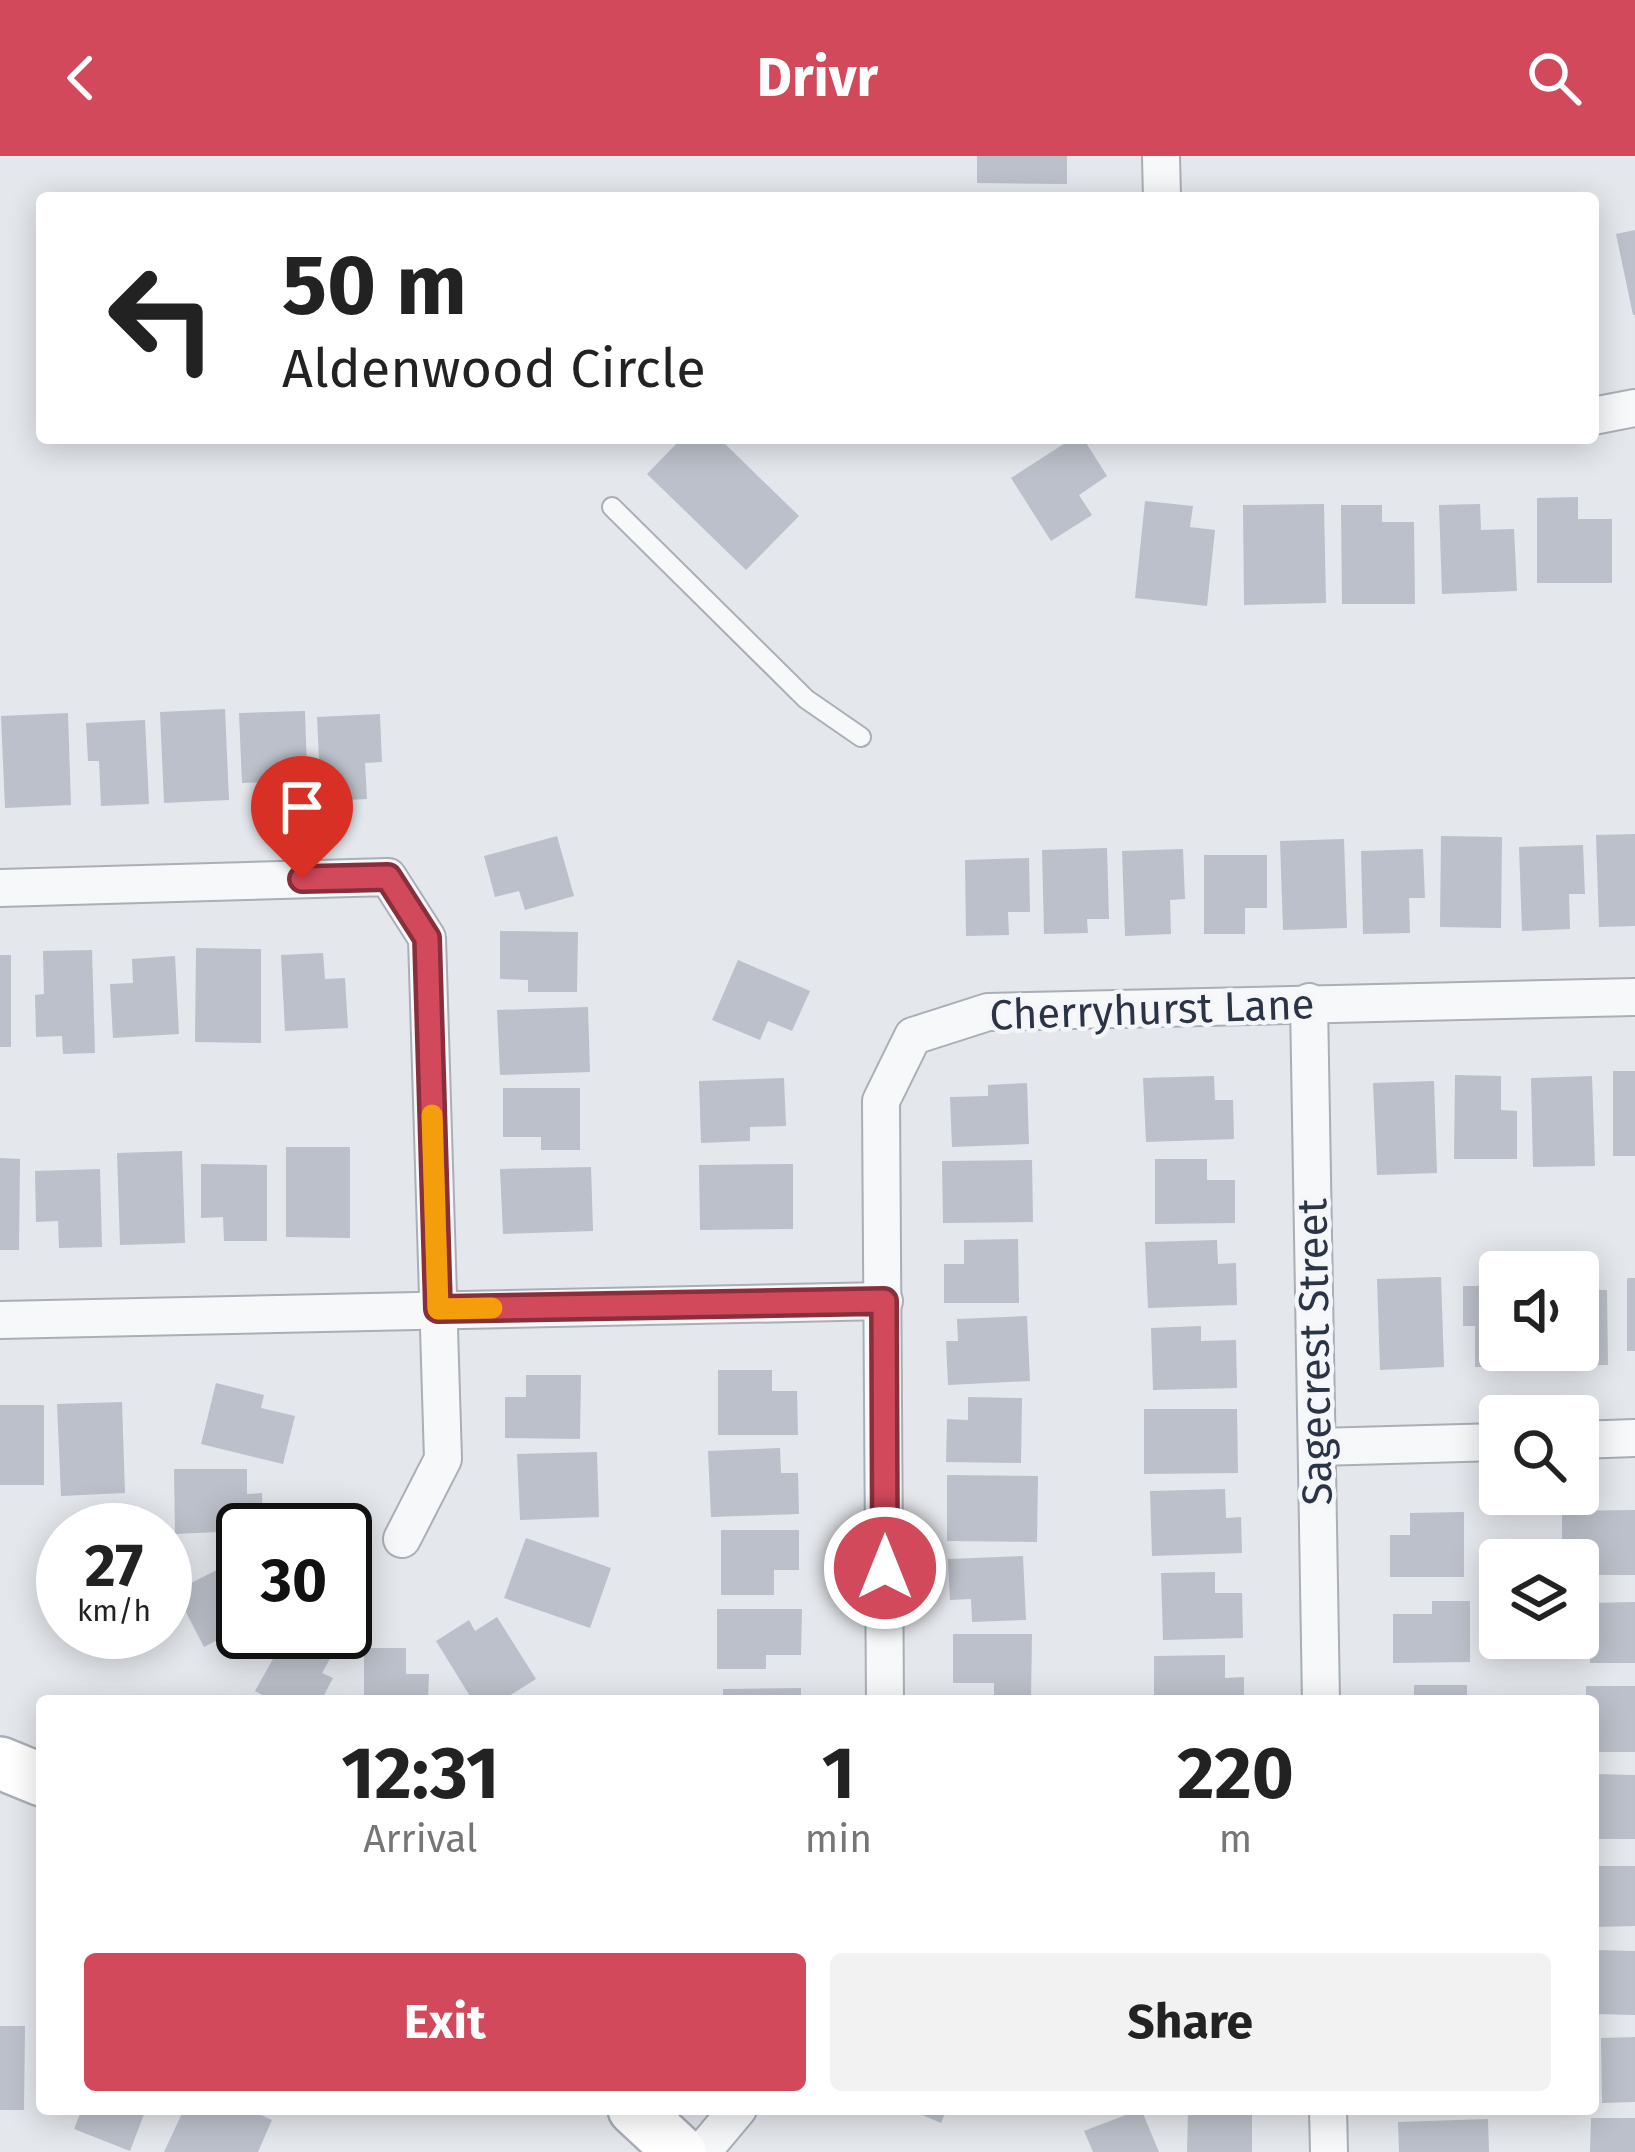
<!DOCTYPE html>
<style>
body{margin:0;font-family:"Fira Sans",sans-serif;background:#f2f2f2;color:#222;height:100vh;display:flex;flex-direction:column;font-size:45px;white-space:nowrap}
*{box-sizing:border-box;margin:0}
p{font-size:39px;color:#767676}
.icon{flex:none;width:66px;height:66px;fill:none;stroke:currentColor;stroke-width:2;stroke-linecap:round;stroke-linejoin:round}
.map{position:relative;flex:1;overflow:hidden}
.details{position:absolute;left:36px;top:1539px;width:1563px;height:420px;display:flex;flex-direction:column;background:#fff;border-radius:12px;box-shadow:0 6px 30px #0003}
.details>*{flex:none}
.top-card{position:absolute;left:36px;top:36px;width:1563px;height:252px;border-radius:12px;box-shadow:0 6px 30px #0003;background:#fff;color:#222;overflow:hidden}
.buttons{position:absolute;left:1479px;top:1095px;display:grid;gap:24px}
.buttons a{display:grid;place-items:center;width:120px;height:120px;border-radius:12px;background:#fff;box-shadow:0 6px 30px #0003;font-size:60px}
.speed{position:absolute;left:36px;top:1347px;display:flex;gap:24px;font-size:60px;font-weight:700;text-align:center}
.speed>*{display:grid;place-content:center;width:156px;height:156px;border-radius:50%;background:#fff;box-shadow:0 6px 30px #0003;line-height:1}
.speed small{font-size:30px;font-weight:400}
.speed .limit{border:6px solid #111;border-radius:18px;background:#fff;color:#111}
.pin{position:absolute;display:grid;place-items:center;width:102px;height:102px;color:#fff;margin:-123px -51px;border-radius:50% 50% 50% 0;rotate:-45deg;box-shadow:0 0 12px #0007}
.pin .icon{rotate:45deg}
.me{position:absolute;width:132px;margin:-66px;rotate:0deg;stroke-linejoin:round;filter:drop-shadow(0 0 9px #0008)}
.turn{display:flex;align-items:center;gap:42px;height:252px;padding:0 48px;font-size:54px}
.turn .icon{width:156px;height:156px;stroke-width:2.5}
.turn b{display:block;font-size:84px;line-height:102px}
.eta{display:flex;justify-content:space-evenly;align-items:center;height:204px;text-align:center}
.eta b{font-size:72px;font-weight:700;line-height:84px}
.cta{display:flex;gap:24px;margin-top:auto;padding:24px 48px}
.cta a{flex:1;height:138px;border-radius:12px;background:#d1495b;color:#fff;font-size:48px;font-weight:700;line-height:138px;text-align:center}
.cta a+a{background:#f2f2f2;color:#222}
header{display:flex;justify-content:space-between;align-items:center;height:156px;padding:0 48px;background:#d1495b;color:#fff;font-size:54px;font-weight:700}
.map>svg:first-child{display:block}
.building{fill:#bbc0ca}
.lines{fill:none;stroke-linecap:round;stroke-linejoin:round}
.service-casing{stroke:#a9aeb7;stroke-width:22}
.minor-casing{stroke:#a9aeb7;stroke-width:40}
.secondary-casing{stroke:#a9aeb7;stroke-width:56}
.service{stroke:#f7f8fa;stroke-width:18}
.minor{stroke:#f7f8fa;stroke-width:36}
.secondary{stroke:#fff;stroke-width:51}
.route-casing{stroke:#882f3b;stroke-width:30}
.route{stroke:#d1495b;stroke-width:21}
.slow{stroke:#f59e0b;stroke-width:21}
.labels{text-anchor:middle;dominant-baseline:central;stroke-width:9;stroke-linejoin:round;paint-order:stroke}
.street-label{font-size:42px;fill:#2b3445;stroke:#f4f6f9}
</style>
<header><svg class="icon" aria-label="back" viewBox="0 0 24 24"><path d="M15 5l-7 7 7 7"/></svg>Drivr<svg class="icon" aria-label="search" viewBox="0 0 24 24"><circle cx="10" cy="10" r="6"/><path d="M15 15l6 6"/></svg></header>
<div class="map">
<svg width="1635" height="1996" viewBox="0 0 1635 1996">
<rect width="100%" height="100%" fill="#e4e7ec"/>
<g class="building">
<path d="M977,0H1067V28L977,27Z"/>
<path d="M1635,74V159H1633L1616,78Z"/>
<path d="M682,282H719L799,360L746,414L647,318Z"/>
<path d="M1073,282H1083L1107,320L1079,339L1092,359L1051,385L1011,322Z"/>
<path d="M1578,341V363H1612V427H1537V342Z"/>
<path d="M1145,345L1193,350L1190,371L1215,374L1207,450L1135,442Z"/>
<path d="M1324,348L1326,447L1244,449L1243,349Z"/>
<path d="M1480,348L1481,374L1514,373L1517,435L1442,438L1439,349Z"/>
<path d="M1341,349H1382V366H1414L1415,448H1342Z"/>
<path d="M225,553L229,644L164,647L160,556Z"/>
<path d="M305,555L308,644L266,645L265,626L242,627L239,557Z"/>
<path d="M68,557L71,649L5,652L1,560Z"/>
<path d="M380,558L382,606L365,607L367,643L321,645L317,561Z"/>
<path d="M145,564L149,648L101,650L99,605H88L86,567Z"/>
<path d="M1635,678V770L1599,771L1596,679Z"/>
<path d="M557,680L574,740L525,754L519,735L495,741L484,700Z"/>
<path d="M1441,680L1502,681L1501,772L1440,771Z"/>
<path d="M1344,683L1347,772L1283,774L1280,685Z"/>
<path d="M1583,689L1585,738H1569L1570,773L1522,775L1519,691Z"/>
<path d="M1107,692L1109,763H1087L1088,777L1044,778L1042,694Z"/>
<path d="M1183,693L1185,743L1170,744L1171,778L1125,780L1122,695Z"/>
<path d="M1423,693L1425,742H1409L1410,777L1363,778L1361,695Z"/>
<path d="M1204,699H1267V752H1245V778H1204Z"/>
<path d="M1029,702L1030,756H1008L1009,779L966,780L965,704Z"/>
<path d="M500,775L578,776L577,836H528V824L500,823Z"/>
<path d="M196,792L261,793V887L195,886Z"/>
<path d="M92,794L95,897L63,898L62,880L36,881L35,839L44,838L43,795Z"/>
<path d="M323,797L325,823L345,822L348,872L285,875L281,799Z"/>
<rect x="0" y="799" width="11" height="92"/>
<path d="M175,800L179,878L113,882L110,828L133,827L132,803Z"/>
<path d="M738,804L810,835L792,875L768,865L760,884L712,864Z"/>
<path d="M588,851L590,916L500,919L497,854Z"/>
<rect x="1613" y="915" width="22" height="85"/>
<path d="M1455,919L1501,920V954L1517,955V1003H1454Z"/>
<path d="M1214,920L1215,944H1233L1234,983L1146,986L1143,922Z"/>
<path d="M1592,920L1595,1010L1533,1011L1531,922Z"/>
<path d="M784,922L786,970L750,971V985L701,987L699,925Z"/>
<path d="M1434,925L1437,1017L1377,1019L1373,927Z"/>
<path d="M1027,927L1029,988L952,991L950,941L988,940V929Z"/>
<path d="M503,932H580V994H541V981H503Z"/>
<path d="M286,991H350V1082L286,1081Z"/>
<path d="M182,995L185,1087L120,1089L117,997Z"/>
<path d="M0,1002L20,1003L19,1094H0Z"/>
<path d="M1155,1003H1207V1024H1235V1067L1155,1068Z"/>
<path d="M1032,1004L1033,1066L943,1067L942,1005Z"/>
<path d="M201,1008L267,1009V1085H224L223,1061L201,1062Z"/>
<path d="M793,1008V1073L700,1074L699,1009Z"/>
<path d="M591,1011L593,1075L503,1078L500,1013Z"/>
<path d="M100,1013L102,1091L59,1092L58,1065L36,1066L35,1015Z"/>
<path d="M1018,1083L1019,1147H944V1108H964V1084Z"/>
<path d="M1217,1084L1218,1108L1236,1107L1237,1149L1148,1152L1145,1086Z"/>
<path d="M1441,1121L1444,1211L1380,1214L1377,1123Z"/>
<rect x="1627" y="1122" width="8" height="73"/>
<path d="M1463,1130H1500V1194H1523V1211H1475V1170H1463Z"/>
<path d="M1578,1134H1607L1608,1209L1564,1210V1194H1578Z"/>
<path d="M1027,1160L1030,1225L948,1229L946,1185H958L957,1163Z"/>
<path d="M1201,1170V1185L1236,1184L1237,1232L1153,1234L1151,1172Z"/>
<path d="M718,1214H772V1235H797L798,1279H718Z"/>
<path d="M526,1219H581L580,1283L505,1282V1241H526Z"/>
<path d="M216,1227L264,1239L261,1252L295,1260L283,1308L201,1288Z"/>
<path d="M968,1241L1022,1242L1021,1307L946,1306L947,1263L968,1264Z"/>
<path d="M122,1246L125,1337L61,1340L57,1248Z"/>
<rect x="0" y="1249" width="44" height="80"/>
<path d="M1144,1253H1237L1238,1317L1144,1318Z"/>
<path d="M780,1292L781,1317H798L799,1358L711,1361L708,1295Z"/>
<path d="M597,1296L599,1361L520,1364L517,1298Z"/>
<path d="M174,1313H247V1338L262,1337L263,1374L175,1378Z"/>
<path d="M947,1319L1038,1320L1037,1386L947,1385Z"/>
<path d="M1225,1333L1226,1362L1241,1361L1242,1397L1152,1400L1150,1335Z"/>
<path d="M1635,1354V1419H1578V1404H1562V1355Z"/>
<path d="M1464,1356V1421H1390V1379H1410V1357Z"/>
<path d="M721,1374H799V1414H774V1439H721Z"/>
<path d="M526,1382L611,1412L590,1472L504,1442Z"/>
<path d="M1023,1400L1026,1464L972,1466L971,1443L950,1444L948,1403Z"/>
<path d="M243,1401V1471L204,1491L175,1435Z"/>
<path d="M1215,1416V1437H1242L1243,1482L1163,1484L1161,1417Z"/>
<path d="M1432,1445H1470V1506L1393,1507V1458H1432Z"/>
<path d="M1635,1446V1507H1590V1447Z"/>
<path d="M717,1453H802L801,1499H766V1513H717Z"/>
<path d="M497,1461L536,1523L501,1545H473L436,1485L469,1464L475,1475Z"/>
<path d="M288,1476H323L340,1485L322,1517L333,1522L321,1545H273L255,1535Z"/>
<path d="M953,1478H1032L1031,1541H994V1527H953Z"/>
<path d="M364,1492H406V1518H429L428,1545H364Z"/>
<path d="M1225,1499V1522L1244,1521V1545H1154V1500Z"/>
<rect x="1414" y="1529" width="53" height="16"/>
<path d="M1586,1530H1635V1596H1593V1545H1586Z"/>
<path d="M801,1532V1545H723V1533Z"/>
<path d="M1593,1618L1635,1619V1683H1593Z"/>
<path d="M1593,1710H1635V1770L1595,1771Z"/>
<path d="M1593,1794L1635,1795V1859L1593,1858Z"/>
<path d="M0,1870H25L24,1954H0Z"/>
<path d="M1635,1881V1946L1602,1947L1601,1882Z"/>
<path d="M82,1953H146L130,1995L74,1973Z"/>
<path d="M184,1953H248L272,1964L258,1996H164Z"/>
<path d="M908,1953H947L941,1967Z"/>
<path d="M1141,1953L1159,1996H1093L1084,1975Z"/>
<path d="M1188,1953H1252V1996H1187Z"/>
<path d="M1591,1962H1635V1996H1590Z"/>
<path d="M1488,1963L1489,1996H1399L1398,1966Z"/>
</g>
<g class="lines">
<g class="service-casing">
<path id="service" d="M612,351L806,543L861,581"/>
</g>
<g class="minor-casing">
<g id="minor">
<path d="M1161,0L1162,42"/>
<path d="M1593,260L1635,252"/>
<path d="M0,732L388,721L427,782L443,1303L402,1383"/>
<path d="M1309,846L1321,1545"/>
<path d="M0,1164L884,1145"/>
<path d="M1578,1284L1635,1282"/>
<path d="M1317,1291L1500,1286"/>
<path d="M885,1545L881,945L913,880L988,856L1635,841"/>
<path d="M1328,1953L1329,1996"/>
<path d="M702,1996L738,1953"/>
</g>
</g>
<g class="secondary-casing">
<g id="secondary">
<path d="M0,1607L42,1624"/>
<path d="M634,1953L680,1996"/>
</g>
</g>
<use href="#service" class="service"/>
<use href="#minor" class="minor"/>
<use href="#secondary" class="secondary"/>
</g>
<g class="lines">
<g class="route-casing">
<path id="route" d="M302,723L388,721L427,782L438,1153L884,1145L885,1412"/>
</g>
<use href="#route" class="route"/>
<path class="slow" d="M432,959L438,1153L492,1152"/>
</g>
<g class="labels">
<g class="street-label">
<text transform="translate(1152 854) rotate(-2)">Cherryhurst Lane</text>
<text transform="translate(1315 1196) rotate(-91)">Sagecrest Street</text>
</g>
</g>
</svg>
<div class="buttons">
<a><svg class="icon" aria-label="sound" viewBox="0 0 24 24"><path d="M4 9h4l5-4v14l-5-4H4zM17 9q2 3 0 6"/></svg></a>
<a><svg class="icon" aria-label="search" viewBox="0 0 24 24"><circle cx="10" cy="10" r="6"/><path d="M15 15l6 6"/></svg></a>
<a><svg class="icon" aria-label="layers" viewBox="0 0 24 24"><path d="M12 4l9 5-9 5-9-5zM3 14l9 5 9-5"/></svg></a>
</div>
<div class="speed"><div>27<small>km/h</small></div><div class="limit">30</div></div>
<div class="pin" style="left:302px;top:723px;background:#d93025"><svg class="icon" aria-label="arrive" viewBox="0 0 24 24"><path d="M6 21V4h12l-3 4 3 4H6"/></svg></div>
<svg class="me" style="left:885px;top:1412px" viewBox="-20 -20 40 40"><circle r="17" fill="#d1495b" stroke="#fff" stroke-width="3"/><path d="M0-11L8 9 0 5-8 9z" fill="#fff"/></svg>
<div class="top-card">
<div class="turn"><svg class="icon" aria-label="left" viewBox="0 0 24 24"><path d="M17 20v-9H6M10 6l-5 5 5 5"/></svg><div><b>50 m</b>Aldenwood Circle</div></div>
</div>
<section class="details">
<div class="eta">
<div><b>12:31</b><p>Arrival</p></div>
<div><b>1</b><p>min</p></div>
<div><b>220</b><p>m</p></div>
</div>
<div class="cta"><a>Exit</a><a>Share</a></div>
</section>
</div>
